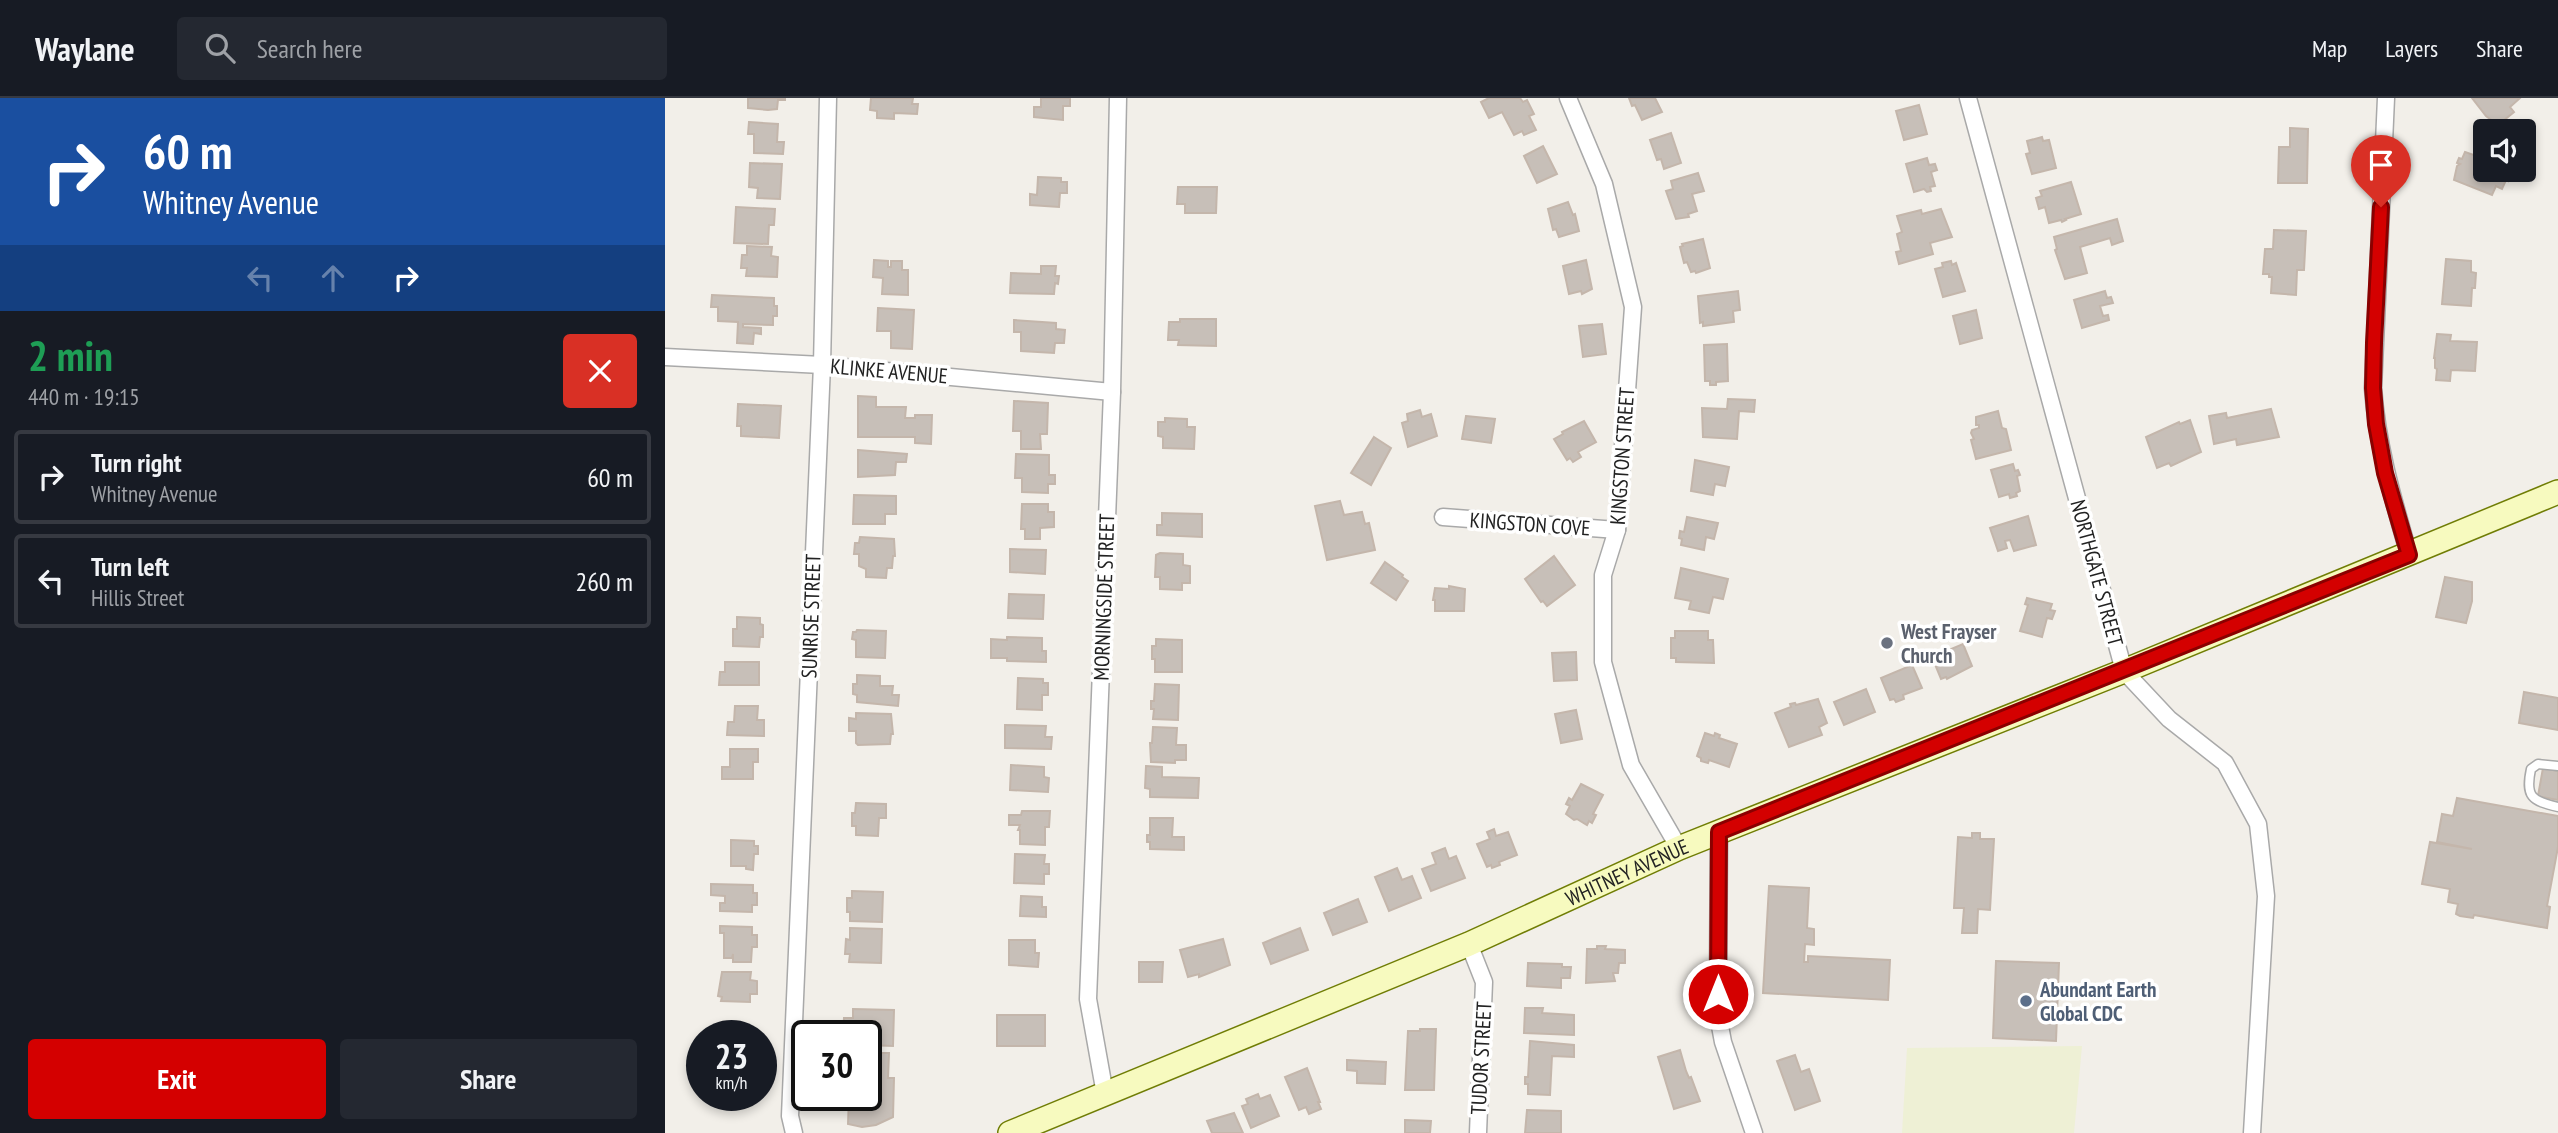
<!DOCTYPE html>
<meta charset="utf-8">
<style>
body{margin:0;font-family:"PT Sans Narrow",sans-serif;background:#242831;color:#f1f3f6;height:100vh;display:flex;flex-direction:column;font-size:26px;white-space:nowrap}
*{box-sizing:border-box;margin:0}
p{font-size:23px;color:#9ea1a6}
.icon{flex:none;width:38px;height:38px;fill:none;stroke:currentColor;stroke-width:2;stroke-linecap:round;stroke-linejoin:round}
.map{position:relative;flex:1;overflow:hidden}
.side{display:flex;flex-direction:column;background:#171b24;width:665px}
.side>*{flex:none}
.top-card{background:#1a4fa0;color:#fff;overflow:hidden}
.fabs{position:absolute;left:1808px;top:21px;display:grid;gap:14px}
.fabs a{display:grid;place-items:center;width:63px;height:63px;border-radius:7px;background:#171b24;box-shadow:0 4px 10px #0003;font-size:35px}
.speed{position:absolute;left:21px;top:922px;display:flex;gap:14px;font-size:35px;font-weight:700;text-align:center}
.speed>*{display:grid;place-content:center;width:91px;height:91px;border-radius:50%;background:#171b24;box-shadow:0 4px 10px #0003;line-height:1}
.speed small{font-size:18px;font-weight:400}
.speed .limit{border:4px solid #111;border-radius:10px;background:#fff;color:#111}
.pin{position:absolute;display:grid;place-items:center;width:60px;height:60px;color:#fff;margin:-72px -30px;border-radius:50% 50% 50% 0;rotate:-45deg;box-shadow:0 0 7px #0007}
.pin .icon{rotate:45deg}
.me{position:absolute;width:77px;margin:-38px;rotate:0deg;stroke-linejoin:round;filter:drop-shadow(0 0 5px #0008)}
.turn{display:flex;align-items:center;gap:24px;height:147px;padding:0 28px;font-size:32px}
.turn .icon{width:91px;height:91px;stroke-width:2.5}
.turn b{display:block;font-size:49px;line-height:60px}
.lanes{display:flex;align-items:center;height:66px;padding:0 28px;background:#0003;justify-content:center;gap:35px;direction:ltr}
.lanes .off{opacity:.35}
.round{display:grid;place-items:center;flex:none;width:74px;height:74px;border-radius:7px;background:#242831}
.overview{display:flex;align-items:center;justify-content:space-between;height:119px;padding:0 28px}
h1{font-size:42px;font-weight:600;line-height:52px;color:#1e9e55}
.action{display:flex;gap:14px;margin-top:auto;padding:14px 28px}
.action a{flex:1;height:80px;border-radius:7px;background:#d40000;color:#fff;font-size:28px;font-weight:600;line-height:80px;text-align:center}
.action a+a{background:#242831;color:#f1f3f6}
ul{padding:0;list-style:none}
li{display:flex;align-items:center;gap:21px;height:94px;margin:0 14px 10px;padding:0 14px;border:4px solid #363941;border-radius:7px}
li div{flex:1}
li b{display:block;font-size:26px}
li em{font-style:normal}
header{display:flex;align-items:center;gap:42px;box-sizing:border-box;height:98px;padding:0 35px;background:#171b24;border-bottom:2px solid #363941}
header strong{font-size:33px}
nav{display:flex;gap:38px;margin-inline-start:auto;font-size:24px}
.search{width:490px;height:63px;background:#242831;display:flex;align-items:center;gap:18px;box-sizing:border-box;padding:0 24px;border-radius:7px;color:#9ea1a6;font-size:26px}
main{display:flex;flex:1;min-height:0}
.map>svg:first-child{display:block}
.farmland{fill:#eef0d5}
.building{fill:#c7bfb8;stroke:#c4b6ab;stroke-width:2}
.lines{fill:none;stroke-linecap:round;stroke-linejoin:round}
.service-casing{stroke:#a9a9a9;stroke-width:11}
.minor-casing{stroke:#a9a9a9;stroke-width:19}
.secondary-casing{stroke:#707d05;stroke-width:26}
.service{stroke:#fff;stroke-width:8}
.minor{stroke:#fff;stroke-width:16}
.secondary{stroke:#f7fabf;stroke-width:23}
.route-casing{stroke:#8a0000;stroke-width:18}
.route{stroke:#d40000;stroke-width:12}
.worship-dot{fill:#6b7280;stroke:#fff;stroke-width:2.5}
.service-dot{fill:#5c6f8a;stroke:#fff;stroke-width:2.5}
.labels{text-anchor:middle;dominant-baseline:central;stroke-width:7;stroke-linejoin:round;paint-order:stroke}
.street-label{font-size:21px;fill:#222;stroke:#fff}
.worship-label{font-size:21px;font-weight:bold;fill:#5b616d;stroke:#fff;text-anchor:start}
.service-label{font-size:21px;font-weight:bold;fill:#4e5e75;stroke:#fff;text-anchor:start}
</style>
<header>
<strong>Waylane</strong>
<div class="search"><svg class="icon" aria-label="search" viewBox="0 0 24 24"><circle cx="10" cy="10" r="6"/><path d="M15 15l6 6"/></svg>Search here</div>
<nav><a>Map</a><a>Layers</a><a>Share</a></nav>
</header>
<main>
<section class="side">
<div class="top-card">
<div class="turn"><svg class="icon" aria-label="right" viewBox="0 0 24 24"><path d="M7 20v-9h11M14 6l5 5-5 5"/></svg><div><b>60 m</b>Whitney Avenue</div></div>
<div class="lanes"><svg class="icon off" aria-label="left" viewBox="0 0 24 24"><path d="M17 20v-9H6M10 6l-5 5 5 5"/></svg><svg class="icon off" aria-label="ahead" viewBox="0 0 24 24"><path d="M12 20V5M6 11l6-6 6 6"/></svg><svg class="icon" aria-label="right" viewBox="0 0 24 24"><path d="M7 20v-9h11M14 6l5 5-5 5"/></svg></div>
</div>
<div class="overview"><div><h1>2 min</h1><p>440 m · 19:15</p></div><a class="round" style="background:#d93025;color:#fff"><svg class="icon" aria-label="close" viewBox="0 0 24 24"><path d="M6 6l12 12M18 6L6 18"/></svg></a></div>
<ul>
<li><svg class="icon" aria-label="right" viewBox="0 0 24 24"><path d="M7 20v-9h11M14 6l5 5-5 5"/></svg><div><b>Turn right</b><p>Whitney Avenue</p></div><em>60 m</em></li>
<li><svg class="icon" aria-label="left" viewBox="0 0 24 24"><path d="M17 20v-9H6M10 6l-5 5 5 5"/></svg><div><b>Turn left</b><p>Hillis Street</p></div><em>260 m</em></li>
</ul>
<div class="action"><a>Exit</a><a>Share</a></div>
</section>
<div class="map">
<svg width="1893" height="1035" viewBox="0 0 1893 1035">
<rect width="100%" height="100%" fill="#f2efe9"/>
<path class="farmland" d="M1417,948L1409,1035H1237L1242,950Z"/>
<g class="building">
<path d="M83,0H120V2H113L112,11L103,12L83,10Z"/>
<path d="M206,0H248L247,6H253L252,16L229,15V21L212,20V13L205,12Z"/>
<path d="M376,0H405V8H398V22L369,19V9H376Z"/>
<path d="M824,0H855L858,4L862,2L869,16L864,18L871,32L859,37L857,33L849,37L837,14L824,20L816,4Z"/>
<path d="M964,0H990L997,14L977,22L970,7L967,8Z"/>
<path d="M1807,0H1855L1845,9L1849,14L1833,27L1821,18Z"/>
<path d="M1254,7L1262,36L1239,42L1231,13Z"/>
<path d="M84,24L113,26L112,44H119L118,56L89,55V36H83Z"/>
<path d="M1625,30L1643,31L1642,85H1613L1614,49H1625Z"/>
<path d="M1006,35L1016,65L999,71L996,61L992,62L985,42Z"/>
<path d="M1377,39L1378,43L1384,42L1391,70L1367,76L1361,56L1365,55L1362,43Z"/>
<path d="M878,48L892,76L872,85L859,58Z"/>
<path d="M1800,54L1820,61V72L1844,73L1843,83L1841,82L1837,91L1831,88L1827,97L1789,82L1792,68L1795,66L1792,65L1794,60L1797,61Z"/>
<path d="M1262,60L1264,67L1270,66L1272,72L1266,74L1270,88L1265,89L1266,93L1262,94L1259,91L1249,94L1241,66Z"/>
<path d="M85,65L117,66L115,101L92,100L93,90L84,89Z"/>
<path d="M1033,75L1039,93L1027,96L1032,113L1023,116L1024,119L1011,121L1001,93L1008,91L1006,83Z"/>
<path d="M373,79L396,80V84H402V95H395L394,109L365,107V96L372,97Z"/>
<path d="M1406,84L1416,116L1400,121L1401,122L1397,124L1396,122L1384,125L1380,109L1374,111L1371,100L1377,98L1375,93Z"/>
<path d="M513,89H552L551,115H520V106H512Z"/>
<path d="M903,104L908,117L910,116L914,133L894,139L891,131L888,132L883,111Z"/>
<path d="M71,109L110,111L109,127H104L103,146L69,145Z"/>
<path d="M1276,111L1287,139L1265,145L1268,156L1234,166L1231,154L1236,153L1232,136L1237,134L1232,118L1256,112L1257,116Z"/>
<path d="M1452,121L1458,143L1447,147L1445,140L1415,149L1422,175L1400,181L1390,152L1392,151L1389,139Z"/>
<path d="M1609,132L1641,133L1639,172H1632L1631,197L1606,195L1607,179H1604V176H1598L1600,151H1608Z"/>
<path d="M1038,141L1045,170L1031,175L1030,173L1026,174L1022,164L1019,165L1015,149L1018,148L1017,146Z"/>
<path d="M82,148L107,149L106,158L113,159L112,179L81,178L82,170H76L77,157H82Z"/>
<path d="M1781,161L1806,163V174L1811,175L1810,190H1807L1806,208L1777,206Z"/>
<path d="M209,162L223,163V169H226V163H237V172H243V197L217,196L218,180L208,179Z"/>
<path d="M921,162L927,191L917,196L916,193L904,196L898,168Z"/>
<path d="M1286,163L1287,167L1291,165L1300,193L1278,199L1270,171L1278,169L1277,165Z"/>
<path d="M376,168H391L390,178H394L393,186L390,185L389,196L345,195L346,175L376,176Z"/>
<path d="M1073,193L1075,212L1068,213L1069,224L1038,228V224L1035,225L1033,198Z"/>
<path d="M1440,193L1442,200L1446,199L1448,205L1435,208L1438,218L1443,217L1444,222L1417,230L1409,202Z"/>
<path d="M47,197L109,200V208H112V218H108V227L78,226V229L96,230V236L89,235L88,246L72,245L73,224L53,223V209H46Z"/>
<path d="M213,210L249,212L247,251L226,250V233H212Z"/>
<path d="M1311,212L1317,240L1295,246L1288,218Z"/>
<path d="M515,221H551V248L513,247L514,242H503L504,224H515Z"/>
<path d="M349,222L391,225V231L400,232L399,245H390L389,255L356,253V234H349Z"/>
<path d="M937,226L941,256L918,259L914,228Z"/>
<path d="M1772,236L1786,237L1785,243L1812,244L1810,273L1786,272L1785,283L1771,282L1772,271L1770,270V260H1769Z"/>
<path d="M1062,246L1063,283L1051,284V287H1045V283H1040L1039,247Z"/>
<path d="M193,298L211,299V309H241L240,320H250V317H267L266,346L250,345V339H193Z"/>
<path d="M1063,301L1090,302L1089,314L1074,313L1072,341L1038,339L1037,310L1062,311Z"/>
<path d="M349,303L383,305L382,336H375L376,351H356V333H348Z"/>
<path d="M73,306L116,308L114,340L76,338V328H72Z"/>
<path d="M1606,311L1614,339L1572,347L1571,341L1549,346L1544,318L1561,315L1562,320Z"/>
<path d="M755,312L757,319L766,316L772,338L743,349L737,325L743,323L742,316Z"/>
<path d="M1333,313L1337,330L1341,331L1346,352L1311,361L1306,342L1309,341L1306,335L1307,332L1314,330V327H1311V319Z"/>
<path d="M801,318L830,321L826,345L797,341Z"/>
<path d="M500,320L522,321V329H530L529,351L498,350V339L493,338V324H500Z"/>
<path d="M1525,322L1536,354L1506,368L1504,365L1492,370L1481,339L1514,324L1515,326Z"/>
<path d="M919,323L931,344L913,354L916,359L908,364L905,360L902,362L889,341L898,336L897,334Z"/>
<path d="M709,339L726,350L706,387L686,375Z"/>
<path d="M193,352L242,356L241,364H231L230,377L193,379Z"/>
<path d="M351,356L384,357V377H390V386H383V395L357,394V380H350Z"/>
<path d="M1030,362L1064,369L1060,388L1050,386L1048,397L1026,393Z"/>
<path d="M1348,366L1350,373L1353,372L1355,377L1352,378L1355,393L1351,395L1352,398L1345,400L1344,396L1334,399L1326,372Z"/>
<path d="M189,397L231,398V416H220V426H188Z"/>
<path d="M675,403L679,417L697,414L700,426L704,425L710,452L662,462L650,408Z"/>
<path d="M357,406H383V414H389V429L375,430V441H360V431H356Z"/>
<path d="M497,415L537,416V439L492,437V427H497Z"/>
<path d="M1363,418L1371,447L1349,453L1345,442L1340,443L1342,450L1333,453L1325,430Z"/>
<path d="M1022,419L1053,425L1049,441L1041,439L1039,452L1016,447L1017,441L1014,440L1015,433L1019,434Z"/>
<path d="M195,439L229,441L230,458H228L227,470H222L221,480L201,479V471L194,468V456H189L190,445H194Z"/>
<path d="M345,451L381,452L380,476L345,474Z"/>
<path d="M495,455L518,456V467L525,468V485H517V492L495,491V479H490L491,457Z"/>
<path d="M889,458L910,487L882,508L878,503L876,504L860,481Z"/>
<path d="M720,464L738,477L737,479L743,483L731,502L706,485Z"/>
<path d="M1016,470L1063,481L1058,501L1048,499L1044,515L1024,511L1026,503L1010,500Z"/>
<path d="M1780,479L1807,484V503L1801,525L1771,519Z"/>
<path d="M784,488L800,491L799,513H770V502H768L770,490L784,491Z"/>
<path d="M344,496L379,497L378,521L343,520Z"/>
<path d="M1362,500L1387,506L1385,512L1390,513L1387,521L1382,520L1377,539L1355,533L1363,507L1360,506Z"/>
<path d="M72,519L95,520V526L98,527V539H95L94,549L68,548V531H72Z"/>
<path d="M192,532L221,533L220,560L191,559V542L187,541L188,534H191Z"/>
<path d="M1010,533H1043V542H1048L1049,565L1011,564V560H1006V540H1010Z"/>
<path d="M342,539L377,540V553H381V564L342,563V560H326V541L342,542Z"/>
<path d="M491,541L517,542V574H490V561H487V548H491Z"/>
<path d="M1298,546L1307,568L1282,581L1281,579L1276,581L1267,559Z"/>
<path d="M911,554L912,582L889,583L887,555Z"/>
<path d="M60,564H94V587H54L55,574H60Z"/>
<path d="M1247,567L1257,590L1238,597L1239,601L1231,604L1229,601L1225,602L1216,580Z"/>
<path d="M192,577L215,578V588H228L227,597H234L233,608L192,604V597L188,596V586H192Z"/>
<path d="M353,580L378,581V585H383V597H377V612L352,611Z"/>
<path d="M490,586L514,587L513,622L488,621L489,611H486V603H489Z"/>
<path d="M1201,591L1210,614L1179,627L1169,604Z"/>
<path d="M1859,594L1893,600V632L1854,625Z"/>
<path d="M1153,601L1162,625L1154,629L1157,637L1124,649L1110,615L1126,609L1125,606L1130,605L1131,607Z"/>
<path d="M70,608H93L92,622H99V638L62,637L63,624H69Z"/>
<path d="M911,612L917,641L896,645L890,616Z"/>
<path d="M191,615L226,616L228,636H226L225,646L193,647L191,645V633H184V620L191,621Z"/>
<path d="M340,627L381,628L380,639H387L386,651L340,650Z"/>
<path d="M488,629L512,630L511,647H521V662H510V665L486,664L485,645H487Z"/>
<path d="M1040,635L1049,638L1050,635L1055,637L1054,640L1072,646L1064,669L1044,662L1043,665L1036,663V660L1032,658Z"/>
<path d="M65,651H93V664H88V681H57V669H65Z"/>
<path d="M346,667L379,669V679L384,680L383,694L345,692Z"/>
<path d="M481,668L497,669V679L534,680L533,700L485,699V691L480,690Z"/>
<path d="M1878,670L1893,673V702L1873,698Z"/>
<path d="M916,686L938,697L928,716L931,717L927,725L924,723L922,727L912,721L909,722L901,716L905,708L901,706L904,700L907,702Z"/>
<path d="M1792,700L1893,718V749L1882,808L1885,809L1882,830L1809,817L1808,820L1795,818L1791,816L1793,806L1783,804L1785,791L1757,786L1765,744L1807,751L1772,744L1777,716L1788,718Z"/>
<path d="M191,705L221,706V720H214L213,738L191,737V728H187V715H190Z"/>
<path d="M357,713H385L384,729H380V747L355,746V732H353L355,727H344V717H356Z"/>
<path d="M485,720H508L507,739H519V752L485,751V744H482V737H485Z"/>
<path d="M829,731L831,738L843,734L852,757L834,764L835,767L827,770L826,767L822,769L812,746L825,741L822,734Z"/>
<path d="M1307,735H1315V741H1329L1325,812L1313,811L1312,835H1297L1299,810H1289L1293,739L1307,740Z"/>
<path d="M66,742L89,743V748H93V756H89L88,772L81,771V768H66Z"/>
<path d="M780,750L784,761L791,758L800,780L766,793L757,771L771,766L767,755Z"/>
<path d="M350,756L380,757L379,766H384V776H379V786L349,785Z"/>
<path d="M732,770L737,782L747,778L756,800L724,813L710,779Z"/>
<path d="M46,786L88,787V795H92V807H87V814L55,813V805H60V798L46,797Z"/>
<path d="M1104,788L1144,790L1142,830L1149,831V847L1140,846L1139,864H1143V858L1225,862L1223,902L1098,895Z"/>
<path d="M187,793L218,794L217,824L185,823V814H182V800H187Z"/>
<path d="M356,798L377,799V809H381V819L355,818Z"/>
<path d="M693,801L702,824L668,837L659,815Z"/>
<path d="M55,828L87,829V837H92V849H87L86,864H68V856L67,860H59V835H55Z"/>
<path d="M185,830L217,831L216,865L184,864L185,856H180L181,841L185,842Z"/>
<path d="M635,830L643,852L606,866L598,845Z"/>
<path d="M558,841L565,867L534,879V876L523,879L515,852Z"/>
<path d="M344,842H370V855H374L373,869L344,867Z"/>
<path d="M932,848H941L940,851L960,852V865H954L953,875H948L950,883L921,885L922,851H932Z"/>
<path d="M1331,863L1394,865L1391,943L1328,940Z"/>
<path d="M474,864H498L497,884H474Z"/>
<path d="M863,865L897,866V869H906L905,880H896V890L862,888Z"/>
<path d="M57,874H86L85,882L92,883V896H85V904L56,903L57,899L53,898Z"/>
<path d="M860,910H878L877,915L909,917V937L859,935Z"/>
<path d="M188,911L229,912L228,948L201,947V938L178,936L179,920H188Z"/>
<rect x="332" y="917" width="48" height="31"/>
<path d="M755,931H771L769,992H740L743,933H755Z"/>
<path d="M865,943L909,947V959L887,958L885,997L863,996V986H860V979H863Z"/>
<path d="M1015,952L1021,973L1024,980L1026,979L1035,1003L1009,1011L993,959Z"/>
<path d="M201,955H224L223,980H229L228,1019L211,1027L197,1029L183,1026L184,998H201Z"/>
<path d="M1130,957L1136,974L1144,971L1155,1003L1130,1012L1112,963Z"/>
<path d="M682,962L721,964L720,986L692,985V973L682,972Z"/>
<path d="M642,970L655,1004H653L656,1011L644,1016L641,1009L634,1012L620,979Z"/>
<path d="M593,996L595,1001L605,997L614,1018L586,1030L577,1008L583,1006L581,1001Z"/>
<path d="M862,1012L896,1013V1035H860Z"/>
<path d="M569,1015L578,1035H547L542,1023Z"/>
<path d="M740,1022L766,1023L765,1035H740Z"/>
</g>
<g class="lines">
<g class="service-casing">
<path id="service" d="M1893,668L1873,666L1866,671C1860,699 1867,703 1893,709"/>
</g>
<g class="minor-casing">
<g id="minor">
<path d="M903,0L939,86L968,209L952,432L938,477V564L966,667L1014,750"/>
<path d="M1303,0L1459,573L1504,621L1560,665L1593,726L1601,798L1587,1035"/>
<path d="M1721,0L1708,290C1712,348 1728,401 1744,457"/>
<path d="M0,259L157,267L447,294"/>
<path d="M778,419L952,432"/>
<path d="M1054,734L1053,881L1055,928L1058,944L1089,1035"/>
<path d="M804,846L819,884L813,1035"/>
<path d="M440,996L423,901L447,294L453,0"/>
<path d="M129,1035L125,1018L157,267L163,0"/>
</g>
</g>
<g class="secondary-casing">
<g id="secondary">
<path id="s1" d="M345,1035L804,846L1014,750L1459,573L1893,394"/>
</g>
</g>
<use href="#service" class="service"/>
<use href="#minor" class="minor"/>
<use href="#secondary" class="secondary"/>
</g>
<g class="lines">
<g class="route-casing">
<path id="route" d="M1053,896L1054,734L1744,457L1720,375L1711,326L1708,290L1709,245L1716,109"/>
</g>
<use href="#route" class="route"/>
</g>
<circle class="worship-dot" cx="1222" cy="545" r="7"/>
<circle class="service-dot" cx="1361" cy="903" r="7"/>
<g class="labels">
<g class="street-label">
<text transform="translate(224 273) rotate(5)">KLINKE AVENUE</text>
<text transform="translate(957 358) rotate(-86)">KINGSTON STREET</text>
<text transform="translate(865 426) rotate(4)">KINGSTON COVE</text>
<text transform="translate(1432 475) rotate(75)">NORTHGATE STREET</text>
<text transform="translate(439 499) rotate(-88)">MORNINGSIDE STREET</text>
<text transform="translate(146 518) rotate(-88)">SUNRISE STREET</text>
<text stroke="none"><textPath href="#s1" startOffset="670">WHITNEY AVENUE</textPath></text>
<text transform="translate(816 960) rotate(-87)">TUDOR STREET</text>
</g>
<g class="worship-label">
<text x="1236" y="533">West Frayser<tspan x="1236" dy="24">Church</tspan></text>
</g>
<g class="service-label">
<text x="1375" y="891">Abundant Earth<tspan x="1375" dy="24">Global CDC</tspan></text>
</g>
</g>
</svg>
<div class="fabs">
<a><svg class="icon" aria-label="sound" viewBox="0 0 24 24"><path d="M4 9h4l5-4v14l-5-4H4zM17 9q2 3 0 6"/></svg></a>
</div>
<div class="speed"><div>23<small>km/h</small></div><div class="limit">30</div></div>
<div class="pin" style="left:1716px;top:109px;background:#d93025"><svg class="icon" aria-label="arrive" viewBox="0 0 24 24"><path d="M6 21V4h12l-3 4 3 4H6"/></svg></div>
<svg class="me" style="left:1053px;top:896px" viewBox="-20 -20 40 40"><circle r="17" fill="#d40000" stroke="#fff" stroke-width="3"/><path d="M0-11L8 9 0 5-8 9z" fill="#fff"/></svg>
</div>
</main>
